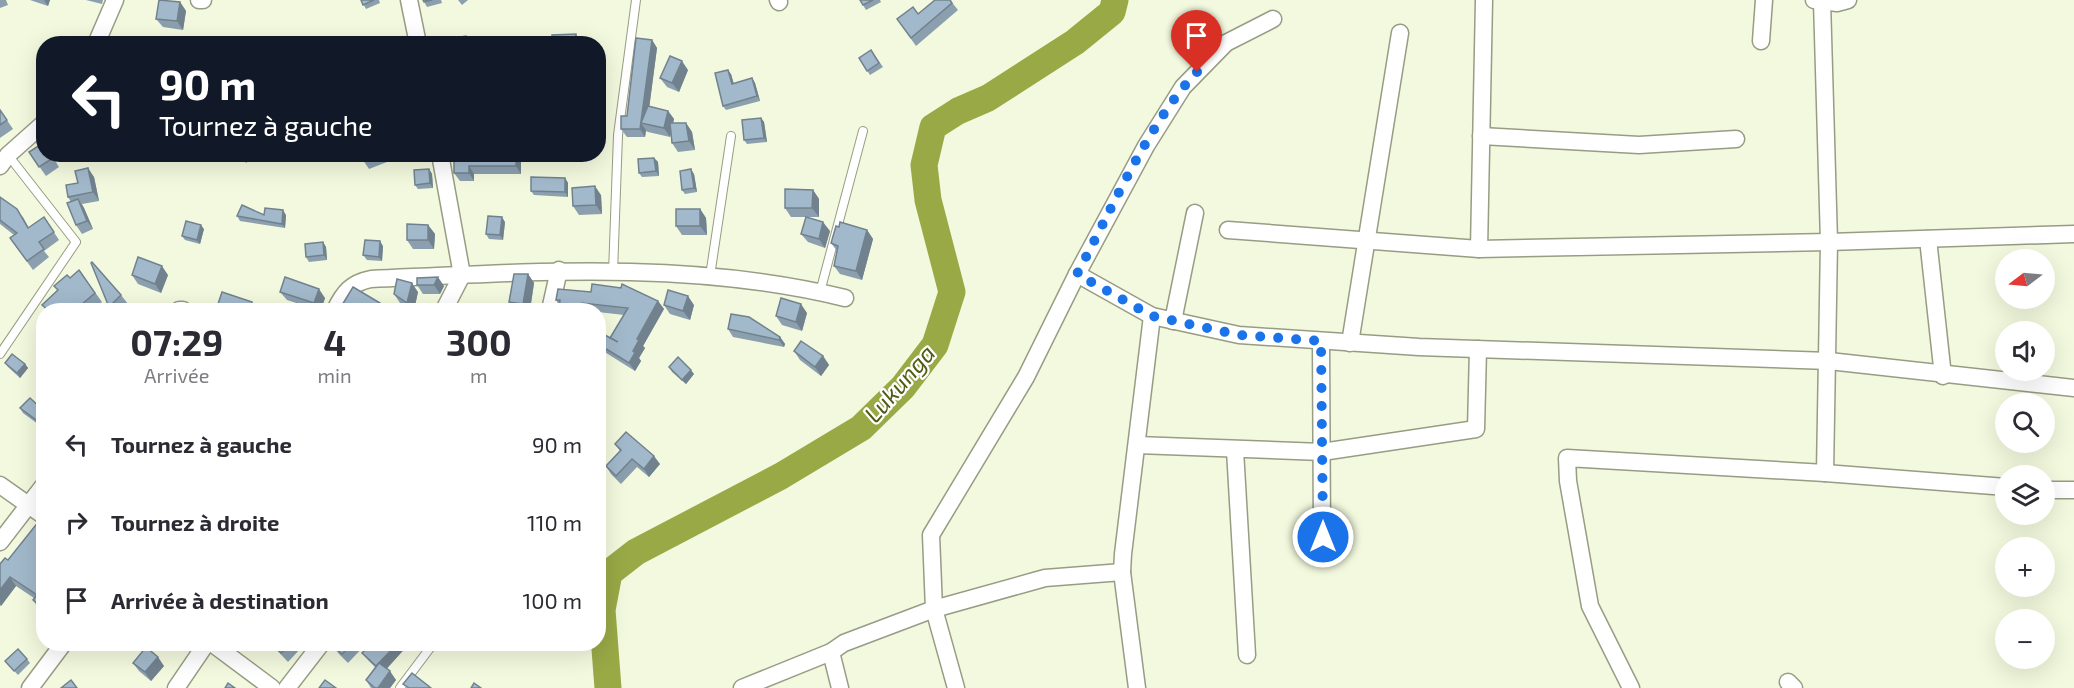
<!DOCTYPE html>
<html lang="fr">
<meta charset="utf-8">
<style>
body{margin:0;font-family:"Exo 2",sans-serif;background:#f7f7f7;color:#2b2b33;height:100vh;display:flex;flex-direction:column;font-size:22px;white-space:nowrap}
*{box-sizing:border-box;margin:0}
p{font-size:20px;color:#7c7c81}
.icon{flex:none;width:33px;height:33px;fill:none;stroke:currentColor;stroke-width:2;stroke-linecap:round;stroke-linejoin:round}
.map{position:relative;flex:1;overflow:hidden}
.details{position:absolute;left:36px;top:303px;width:570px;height:348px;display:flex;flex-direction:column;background:#fff;border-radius:24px;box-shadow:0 6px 24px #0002}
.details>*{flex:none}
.banner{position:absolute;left:36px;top:36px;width:570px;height:126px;border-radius:24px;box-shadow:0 6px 24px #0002;background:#111827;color:#fff;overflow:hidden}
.needle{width:39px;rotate:254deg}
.buttons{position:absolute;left:1995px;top:249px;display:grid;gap:12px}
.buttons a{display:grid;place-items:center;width:60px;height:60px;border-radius:50%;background:#fff;box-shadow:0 6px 24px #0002;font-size:30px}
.pin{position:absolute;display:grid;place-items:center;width:51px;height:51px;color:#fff;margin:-62px -26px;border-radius:50% 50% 50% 0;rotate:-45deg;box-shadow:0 0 6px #0007}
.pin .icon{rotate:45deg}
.me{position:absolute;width:66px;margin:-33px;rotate:0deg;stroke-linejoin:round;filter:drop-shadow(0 0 4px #0008)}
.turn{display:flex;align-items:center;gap:21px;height:126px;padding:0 24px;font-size:27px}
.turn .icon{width:78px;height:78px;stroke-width:2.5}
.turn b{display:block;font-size:42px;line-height:51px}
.eta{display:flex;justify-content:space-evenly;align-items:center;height:102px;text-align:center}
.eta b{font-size:36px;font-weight:700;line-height:42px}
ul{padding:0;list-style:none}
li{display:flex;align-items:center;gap:18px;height:78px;padding:0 24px}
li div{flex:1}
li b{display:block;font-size:22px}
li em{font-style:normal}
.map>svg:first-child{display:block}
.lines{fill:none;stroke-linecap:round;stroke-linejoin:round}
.river{stroke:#99a946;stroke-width:27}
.service-casing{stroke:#979c84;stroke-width:10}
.minor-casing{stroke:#979c84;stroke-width:19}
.service{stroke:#fff;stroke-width:8}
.minor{stroke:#fff;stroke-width:16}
.wall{fill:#8b9faf}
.shaded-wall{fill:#71828e}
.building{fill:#a2b9cb;stroke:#71828e;stroke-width:1.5}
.route{stroke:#1a73e8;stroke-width:10;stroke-dasharray:0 18}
.labels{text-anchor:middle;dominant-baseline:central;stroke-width:4.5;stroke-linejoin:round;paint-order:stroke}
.water-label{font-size:24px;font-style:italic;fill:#505b13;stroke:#fff}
</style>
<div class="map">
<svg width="2074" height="688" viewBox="0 0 2074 688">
<rect width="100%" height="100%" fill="#f3f9de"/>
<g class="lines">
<path class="river" d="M608,688L602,610L609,573L636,552L781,476L861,428L903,387L935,345L952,292L928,200L924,165L933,127L958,111L988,98L1075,42L1112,12L1115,0"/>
<g class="service-casing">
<g id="service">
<path d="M613,273L618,135L636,0"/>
<path d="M710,276L731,136"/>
<path d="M820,292L863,131"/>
<path d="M0,354L76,242L8,155"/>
<path d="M400,688L433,644"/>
</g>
</g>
<g class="minor-casing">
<g id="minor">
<path d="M199,0H203"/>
<path d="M409,0L418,44"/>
<path d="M778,0L779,2"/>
<path d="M1814,0L1837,3L1848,0"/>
<path d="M1822,1L1829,242L1825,473"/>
<path d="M1761,41L1764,0"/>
<path d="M96,44L115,0"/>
<path d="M1481,136L1639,145L1736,139"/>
<path d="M440,154L462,275L444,310"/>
<path d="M0,166L8,155L44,123"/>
<path d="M1228,230L1479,249L1829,242L2074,234"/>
<path d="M1928,239L1943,376"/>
<path d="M1479,249L1484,0"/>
<path d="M1077,274L1152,316L1239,335L1419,347L1829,361L2074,388"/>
<path d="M179,310H183"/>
<path d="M335,310C344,292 351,283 371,279C529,272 691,260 845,298"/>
<path d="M550,310L559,270"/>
<path d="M1173,321L1195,213"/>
<path d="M1321,341L1322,537"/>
<path d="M1350,343L1400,33"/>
<path d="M1137,445L1322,452L1476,429L1478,349"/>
<path d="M1235,450L1247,655"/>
<path d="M0,485L44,516"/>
<path d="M2044,490H2074"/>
<path d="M0,542L44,485"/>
<path d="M213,644L272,688"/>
<path d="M831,652L840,688"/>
<path d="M1788,682L1794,688"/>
<path d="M30,688L63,644"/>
<path d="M176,688L206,644"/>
<path d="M287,688L321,644"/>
<path d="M742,688L831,652L844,643L934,609L1045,578L1122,572"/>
<path d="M956,688L934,609L931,535L1026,377L1077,274L1146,146L1183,87L1226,43L1273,19"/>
<path d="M1137,688L1122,572L1123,554L1152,316"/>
<path d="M1631,688L1590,606L1568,481L1567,458L1825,473L2006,487"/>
</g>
</g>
<use href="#service" class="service"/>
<use href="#minor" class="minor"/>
</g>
<g class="wall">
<path d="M0,0H6L8,5L0,8Z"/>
<path d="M30,0H50L48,6Z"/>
<path d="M86,0H103L102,4Z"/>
<path d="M361,0H379L380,3L366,9Z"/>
<path d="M423,0H441L442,3L427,7Z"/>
<path d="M458,0H468L462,5Z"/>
<path d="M860,0H880L881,2L866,10Z"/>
<path d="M950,0L958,10L916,46L897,19L918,14Z"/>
<path d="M180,2L186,11L183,30L163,27L156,19Z"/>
<path d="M652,40L657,48L649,107L668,111L674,119L673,123H686L692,132L695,150L678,152L672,143L671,134L670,137L648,132L646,131L645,137H627L621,129L627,116Z"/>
<path d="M871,50L883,67L870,75L859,58Z"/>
<path d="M688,70L679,92L667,87L660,78Z"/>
<path d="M731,74L734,84L752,78L755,83L760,101L726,110L723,106Z"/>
<path d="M0,110L13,129L0,138Z"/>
<path d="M761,118L764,122L767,142L747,144L744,140Z"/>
<path d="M29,152L51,154L59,167L46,176Z"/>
<path d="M240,154H259L246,163Z"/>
<path d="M361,154H385L387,162L369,169L363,160Z"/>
<path d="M454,154H521V174H474V181H460L454,173Z"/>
<path d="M654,158L658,162L659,176L642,177L639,173Z"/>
<path d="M429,169L432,174L433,188L418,189L415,185Z"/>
<path d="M694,174L697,192L685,194L682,190Z"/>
<path d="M94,177L99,201L82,204L84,208L93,229L82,234L76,225L71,202L68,197L78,183Z"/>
<path d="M565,178L568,183V197L534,195L531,191Z"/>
<path d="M813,190L819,199V217H791L785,208Z"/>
<path d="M601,195L602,214L579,215L573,206Z"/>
<path d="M0,197L23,217L29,228L44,217L59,240L44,251L49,257L33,270L10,238L14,235L0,224Z"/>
<path d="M700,209L706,218L707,235H682L676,226Z"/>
<path d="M286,215L285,228L240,221L237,216Z"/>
<path d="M505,222L503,240L489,239L486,234Z"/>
<path d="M428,225L435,234L434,249H413L407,240Z"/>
<path d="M839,227L867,230L873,239L862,280L840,274L834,266L837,251L831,243Z"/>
<path d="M204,229L200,244L185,240L182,236Z"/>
<path d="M830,231L825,248L808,242L801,234Z"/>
<path d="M323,242L326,247L327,260L309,262L306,257Z"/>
<path d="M383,246L382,261L367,260L363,255Z"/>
<path d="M79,270L102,302L91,310H46L42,305L70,278Z"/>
<path d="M528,274L534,283L530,310H515L509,302Z"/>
<path d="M132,275H168L161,293L138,284Z"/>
<path d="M417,278L444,286L440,294H423L417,285Z"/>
<path d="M280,292L325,298L321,310H317L287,300Z"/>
<path d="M418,292L414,310H411L400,303L394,294Z"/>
<path d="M121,295L128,304L120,310H111L109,307Z"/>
<path d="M556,300L658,301L664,309L643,346L645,348L639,358L641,361L635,371L603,351L598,345V341L611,338L624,315L598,312V310H560L559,309V305Z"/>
<path d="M664,305H694L690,320L670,314Z"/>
<path d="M807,313L802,331L782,325L776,316Z"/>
<path d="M728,329L780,337L785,344L784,347L733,337Z"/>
<path d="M794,351L823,356L829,365L821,376L800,360Z"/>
<path d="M5,363L25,364L28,368L20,378L8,367Z"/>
<path d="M669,367L694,374L686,384L672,372Z"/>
<path d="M20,408L44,411V425L42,427L23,413Z"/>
<path d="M615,444L660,464L649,477L637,467L621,484L611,474L606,466L620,451Z"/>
<path d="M44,525V613L39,609L33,600L34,598L16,586L1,606L0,605V564L8,560Z"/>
<path d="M271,644H300L302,647L288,662Z"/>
<path d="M335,644H366L348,663L339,654L333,646Z"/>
<path d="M375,644H409L386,669L396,680L390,688H371L366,680L375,667L368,660L362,653L373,646Z"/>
<path d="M494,644H510L506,651Z"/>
<path d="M27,659L30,663L18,675L5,661Z"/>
<path d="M133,663L164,666L151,681L139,671Z"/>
</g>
<g class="shaded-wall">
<path d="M44,0H50L48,6Z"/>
<path d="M180,2L186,11L183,30L177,21Z"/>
<path d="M576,34L581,43V44H575Z"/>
<path d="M652,40L657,48L647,125L641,123L646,130L645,137L640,129Z"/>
<path d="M682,61L688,70L679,92L672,83Z"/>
<path d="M728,70L731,74L735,89L732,84Z"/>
<path d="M752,78L755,83L760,101L757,96Z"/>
<path d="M668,111L674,119L670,137L664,128Z"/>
<path d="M761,118L764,122L767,142L764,138Z"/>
<path d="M686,123L692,132L695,150L689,141Z"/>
<path d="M516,154H521V174L516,166Z"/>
<path d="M654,158L658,162L659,176L656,171Z"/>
<path d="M469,166L474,174V181L469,173Z"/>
<path d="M88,168L94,177L99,201L93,192Z"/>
<path d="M429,169L432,174L433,188L430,183Z"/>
<path d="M691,169L694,174L697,192L694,188Z"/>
<path d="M565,178L568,183V197L565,192Z"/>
<path d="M595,186L601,195L602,214L596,205Z"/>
<path d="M813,190L819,199V217L812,208Z"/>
<path d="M78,199L84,208L93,229L87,221Z"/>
<path d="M700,209L706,218L707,235L700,226Z"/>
<path d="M283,210L286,215L285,228L282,224Z"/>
<path d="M502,217L505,222L503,240L500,235Z"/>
<path d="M823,222L830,231L825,248L819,239Z"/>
<path d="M201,225L204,229L200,244L197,240Z"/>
<path d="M428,225L435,234L434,249L428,240Z"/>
<path d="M867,230L873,239L862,280L856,271Z"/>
<path d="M380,241L383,246L382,261L379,257Z"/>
<path d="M323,242L326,247L327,260L324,255Z"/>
<path d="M162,266L168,275L161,293L155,284Z"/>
<path d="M528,274L534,283L530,310H527L523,304Z"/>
<path d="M438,277L444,286L440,294L434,285Z"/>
<path d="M412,283L418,292L414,310H413L407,303Z"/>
<path d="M319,289L325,298L321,310H320L314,303Z"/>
<path d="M688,296L694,305L690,320L683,311Z"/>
<path d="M658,301L664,309L643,346L645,348L639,358L641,361L635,371L629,363L637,339Z"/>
<path d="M252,302L255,306L254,310H250Z"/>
<path d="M582,303L588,310H582Z"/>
<path d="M801,304L807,313L802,331L796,322Z"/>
<path d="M385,306L388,310H382Z"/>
<path d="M780,337L785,344L784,347L779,340Z"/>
<path d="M823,356L829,365L821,376L815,367Z"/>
<path d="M25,364L28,368L20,378L17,373Z"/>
<path d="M691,370L694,374L686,384L682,380Z"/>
<path d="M44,416V425L42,427L39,422Z"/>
<path d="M654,456L660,464L649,477L644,469Z"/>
<path d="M44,557V568L39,562Z"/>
<path d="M10,577L16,586L1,606L0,604V590Z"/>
<path d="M397,644H409L382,674L377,666Z"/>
<path d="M504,644H510L506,651L503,646Z"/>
<path d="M158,657L164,666L151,681L145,672Z"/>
<path d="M390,671L396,680L390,688H378Z"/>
</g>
<g class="building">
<path d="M159,0L180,2L177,21L156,19Z"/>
<path d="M361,0H374L363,5Z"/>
<path d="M423,0H432L424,2Z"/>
<path d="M860,0H873L863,5Z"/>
<path d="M935,0H950L952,3L911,38L897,19L913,7L918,14Z"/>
<path d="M576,34L575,44H552V35Z"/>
<path d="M466,36L467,44H448L447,39Z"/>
<path d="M113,38L115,44H103Z"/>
<path d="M636,38L652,40L640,129H621V116H627Z"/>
<path d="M871,50L879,63L867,71L859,58Z"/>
<path d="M670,56L682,61L672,83L660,78Z"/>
<path d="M728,70L732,84L752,78L757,96L723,106L715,73Z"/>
<path d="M648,106L668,111L664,128L641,123Z"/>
<path d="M0,110L7,120L0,125Z"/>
<path d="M761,118L764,138L744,140L742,120Z"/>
<path d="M670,123H686L689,141L672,143Z"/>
<path d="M43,143L44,154H51L53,158L39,167L29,152Z"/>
<path d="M361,154H378L363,160Z"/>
<path d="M454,154H516V166H469V173H454Z"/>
<path d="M654,158L656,171L639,173L638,159Z"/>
<path d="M88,168L93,192L68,197L66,185L78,183L75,171Z"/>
<path d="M429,169L430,183L415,185L414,170Z"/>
<path d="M691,169L694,188L682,190L680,171Z"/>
<path d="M531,177L565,178V192L531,191Z"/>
<path d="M595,186L596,205L573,206L572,188Z"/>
<path d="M785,189L813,190L812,208H785Z"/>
<path d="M0,197L17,209L28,228L44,217L54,232L39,242L44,249L27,261L10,238L17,233L0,220Z"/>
<path d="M78,199L87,221L76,225L67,203Z"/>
<path d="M242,205L264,215L265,208L283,210L282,224L237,216Z"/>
<rect x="676" y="209" width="24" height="17"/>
<path d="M488,216L502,217L500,235L486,234Z"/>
<path d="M806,217L823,222L819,239L801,234Z"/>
<path d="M186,221L201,225L197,240L182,236Z"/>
<path d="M840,222L867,230L856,271L834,266L838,246L831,243L836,226L839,227Z"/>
<path d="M407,224L428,225V240H407Z"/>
<path d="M365,240L380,241L379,257L363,255Z"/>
<path d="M323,242L324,255L306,257L305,244Z"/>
<path d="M138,257L162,266L155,284L132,275Z"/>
<path d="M92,262L121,295L109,307L91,263Z"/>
<path d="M79,270L95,293L75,310L73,308L70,310H48L42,305L58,290L54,286L67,275L70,278Z"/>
<path d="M514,274H528L523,304L509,302Z"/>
<path d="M285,277L319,289L314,303L280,292Z"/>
<path d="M438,277L434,285H417V278Z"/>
<path d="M397,279L412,283L407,303L394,294Z"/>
<path d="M592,284L621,288L622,284L658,301L637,339L639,340L633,351L635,353L629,363L598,344V341L603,334L618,342L610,338L628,308L582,303V310L559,309L560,300H556L558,289L591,292Z"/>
<path d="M353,287L385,306L382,310H339Z"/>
<path d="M668,290L688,296L683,311L664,305Z"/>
<path d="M222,292L252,302L250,310H228L217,307Z"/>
<path d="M781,298L801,304L796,322L776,316Z"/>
<path d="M731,314L749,317L780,337L779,340L728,329Z"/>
<path d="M801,341L823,356L815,367L794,351Z"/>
<path d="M12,354L25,364L17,373L5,363Z"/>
<path d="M678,357L691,370L682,380L669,367Z"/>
<path d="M30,398L44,411V416L39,422L20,408Z"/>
<path d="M626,432L654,456L644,469L632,459L616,476L606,466L621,450L615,444Z"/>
<path d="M39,521L44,525V557L39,562L44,566V609L33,600L37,595L10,577L0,590V564L5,558L8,560Z"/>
<path d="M273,644H291L281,653Z"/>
<path d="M335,644H352L342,654L333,646Z"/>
<path d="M371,644L373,646L375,644H397L376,666L362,653Z"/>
<path d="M146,647L158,657L145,672L133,663Z"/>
<path d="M18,649L27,659L14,671L5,661Z"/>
<path d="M379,663L390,671L378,688H375L366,680Z"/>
<path d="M412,673L431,688H409L403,684Z"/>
<path d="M71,680L77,688H61Z"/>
<path d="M325,680L336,688H319Z"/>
<path d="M228,683L235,688H225Z"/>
<path d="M474,683L481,688H471Z"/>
</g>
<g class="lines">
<path class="route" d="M1197,72C1150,120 1110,213 1077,274L1152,316L1239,335L1321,341L1323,537"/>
</g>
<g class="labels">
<g class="water-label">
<text transform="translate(899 383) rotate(-49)">Lukunga</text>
</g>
</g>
</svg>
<div class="buttons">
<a><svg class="needle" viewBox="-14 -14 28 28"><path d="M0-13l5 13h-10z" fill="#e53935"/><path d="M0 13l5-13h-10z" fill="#7c7c81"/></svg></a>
<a><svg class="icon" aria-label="sound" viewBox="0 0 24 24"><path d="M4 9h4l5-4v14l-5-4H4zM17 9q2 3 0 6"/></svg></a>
<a><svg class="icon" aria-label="search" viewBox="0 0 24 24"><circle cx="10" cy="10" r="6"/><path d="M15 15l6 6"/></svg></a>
<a><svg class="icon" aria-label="layers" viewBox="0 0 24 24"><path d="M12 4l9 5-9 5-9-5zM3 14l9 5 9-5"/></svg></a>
<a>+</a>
<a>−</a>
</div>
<div class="pin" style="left:1197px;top:72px;background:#d93025"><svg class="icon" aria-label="arrive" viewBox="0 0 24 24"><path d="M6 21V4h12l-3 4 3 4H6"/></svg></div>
<svg class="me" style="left:1323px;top:537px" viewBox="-20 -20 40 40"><circle r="17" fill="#1a73e8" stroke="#fff" stroke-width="3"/><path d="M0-11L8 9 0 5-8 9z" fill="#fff"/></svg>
<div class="banner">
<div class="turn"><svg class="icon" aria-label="left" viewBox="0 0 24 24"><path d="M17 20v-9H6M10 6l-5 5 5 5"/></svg><div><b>90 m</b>Tournez à gauche</div></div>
</div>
<section class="details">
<div class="eta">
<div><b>07:29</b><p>Arrivée</p></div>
<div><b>4</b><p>min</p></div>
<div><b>300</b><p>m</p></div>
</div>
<ul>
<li><svg class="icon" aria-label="left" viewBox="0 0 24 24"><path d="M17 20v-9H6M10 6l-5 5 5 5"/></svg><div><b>Tournez à gauche</b></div><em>90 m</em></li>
<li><svg class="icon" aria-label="right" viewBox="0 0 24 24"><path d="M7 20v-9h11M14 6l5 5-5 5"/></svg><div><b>Tournez à droite</b></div><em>110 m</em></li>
<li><svg class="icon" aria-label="arrive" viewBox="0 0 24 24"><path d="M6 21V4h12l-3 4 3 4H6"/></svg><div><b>Arrivée à destination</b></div><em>100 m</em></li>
</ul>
</section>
</div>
